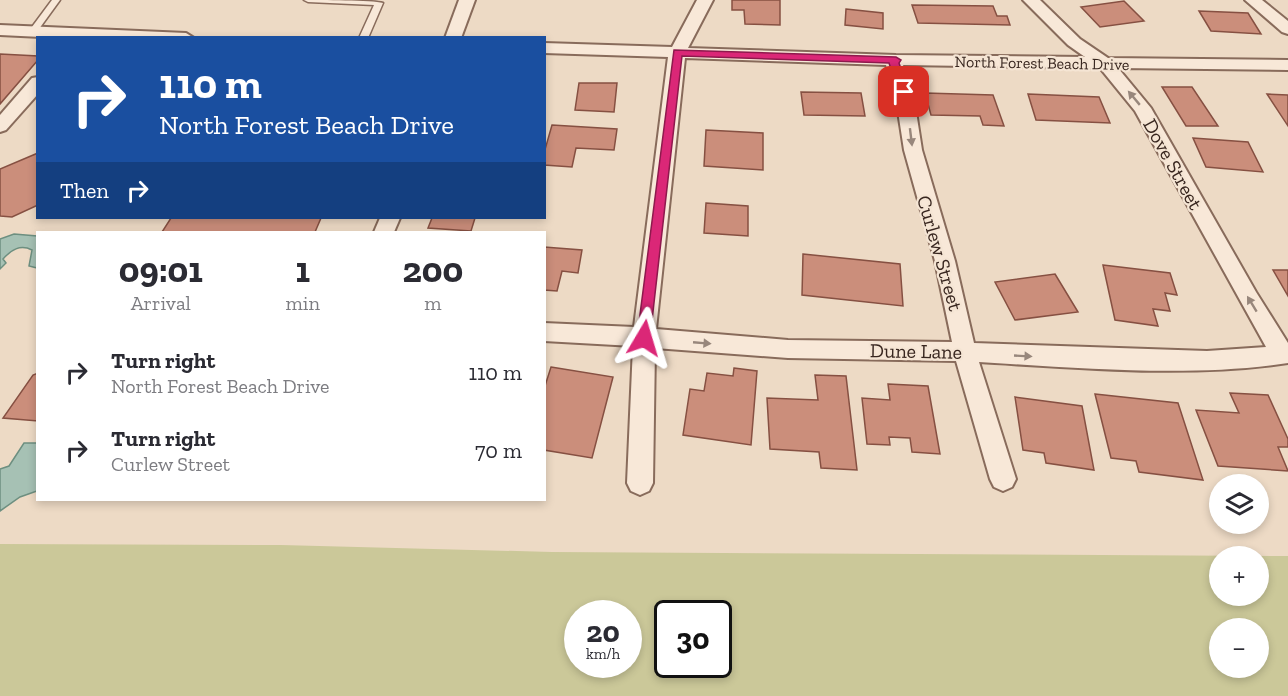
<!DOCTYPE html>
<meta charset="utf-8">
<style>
body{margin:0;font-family:"Zilla Slab",serif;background:#f2f2f3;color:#2b2b33;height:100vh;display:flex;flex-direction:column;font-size:22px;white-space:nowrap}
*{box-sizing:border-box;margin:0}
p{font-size:20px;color:#7c7c81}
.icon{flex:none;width:33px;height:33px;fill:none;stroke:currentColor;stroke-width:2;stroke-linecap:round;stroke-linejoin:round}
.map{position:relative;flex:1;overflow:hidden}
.panel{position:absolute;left:36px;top:231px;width:510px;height:270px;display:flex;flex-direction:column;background:#fff;border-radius:0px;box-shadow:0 3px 9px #0003}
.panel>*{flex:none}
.guide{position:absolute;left:36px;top:36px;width:510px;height:183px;border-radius:0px;box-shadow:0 3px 9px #0003;background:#1a4fa0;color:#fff;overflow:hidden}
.tools{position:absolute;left:1209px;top:474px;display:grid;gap:12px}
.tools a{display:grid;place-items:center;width:60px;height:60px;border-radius:50%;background:#fff;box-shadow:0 3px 9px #0003;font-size:30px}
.speed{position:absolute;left:564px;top:600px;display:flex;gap:12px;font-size:30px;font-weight:700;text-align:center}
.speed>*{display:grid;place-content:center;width:78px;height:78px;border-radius:50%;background:#fff;box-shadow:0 3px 9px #0003;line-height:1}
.speed small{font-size:15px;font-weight:400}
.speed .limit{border:3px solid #111;border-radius:9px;background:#fff;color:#111}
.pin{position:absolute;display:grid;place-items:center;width:51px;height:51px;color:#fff;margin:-26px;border-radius:12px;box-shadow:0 3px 9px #0006}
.me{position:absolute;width:66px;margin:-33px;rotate:7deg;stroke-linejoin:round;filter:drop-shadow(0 0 4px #0008)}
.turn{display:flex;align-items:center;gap:21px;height:126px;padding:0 24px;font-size:27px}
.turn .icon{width:78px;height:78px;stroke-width:2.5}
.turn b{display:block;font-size:42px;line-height:51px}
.then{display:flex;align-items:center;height:57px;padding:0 24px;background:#0003;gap:12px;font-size:22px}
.eta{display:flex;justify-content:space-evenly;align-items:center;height:102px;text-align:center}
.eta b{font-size:36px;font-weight:700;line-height:42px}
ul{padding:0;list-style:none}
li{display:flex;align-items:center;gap:18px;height:78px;padding:0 24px}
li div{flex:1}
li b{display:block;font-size:22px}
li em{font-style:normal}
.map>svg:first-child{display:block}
.green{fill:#cbc899;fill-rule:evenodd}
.water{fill:#a6c1b4;stroke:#6d8f80;stroke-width:1.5}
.building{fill:#cb8e7b;stroke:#865042;stroke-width:1.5}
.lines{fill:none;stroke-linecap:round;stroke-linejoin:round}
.service-casing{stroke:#886b5b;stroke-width:3}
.minor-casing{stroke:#886b5b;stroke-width:4}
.service{fill:#f8e8d8;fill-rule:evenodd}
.minor{fill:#f8e8d8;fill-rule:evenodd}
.oneway{fill:#98877c}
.route{fill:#db2777;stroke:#8e194d;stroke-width:1.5}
.labels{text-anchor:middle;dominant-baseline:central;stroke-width:4.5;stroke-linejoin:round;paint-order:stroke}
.far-street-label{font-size:16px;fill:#38261f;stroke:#f5e5d4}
.street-label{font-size:20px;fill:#38261f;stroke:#f5e5d4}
</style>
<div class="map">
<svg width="1288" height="696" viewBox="0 0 1288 696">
<rect width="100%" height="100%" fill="#eddac5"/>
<path class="green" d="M0,544L281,545L552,552L1288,556V696H0ZM1220,556H1258V596H1220ZM578,614H628V664H578ZM668,614H718V664H668ZM1220,628H1258V668H1220Z"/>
<g class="water">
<path d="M14,234L37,236V268L29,266L32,250C20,244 11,250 3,259L6,263L0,269V239Z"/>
<path d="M24,443H37V491L20,497L0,511V469L9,466Z"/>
</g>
<g class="building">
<path d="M732,0H780V25L745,24L744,10H732Z"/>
<path d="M1124,1L1144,21L1100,27L1081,7Z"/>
<path d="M912,5L993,6L997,16H1007L1010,25L918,23Z"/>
<path d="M846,9L883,13V29L845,25Z"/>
<path d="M1199,11L1248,13L1261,34L1211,31Z"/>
<path d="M0,54L38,56V60L0,104Z"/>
<path d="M579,83H617L614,112L575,110Z"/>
<path d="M1162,87H1192L1218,126H1186Z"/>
<path d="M801,92L861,93L865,116L804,115Z"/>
<path d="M925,93L993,95L1004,126L983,125L980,116L931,115Z"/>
<path d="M1028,94L1099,97L1110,123L1036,120Z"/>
<path d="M1267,94L1288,95V126Z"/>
<path d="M552,125L617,129L614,150L576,148L572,167L544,165V153Z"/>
<path d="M706,130L763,133V170L704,166Z"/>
<path d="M1193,138L1248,142L1263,172L1206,167Z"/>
<path d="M38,153V205L12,217L0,216V169Z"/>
<path d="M706,203L748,206V236L704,233Z"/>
<path d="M171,218H321L315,232H162Z"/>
<path d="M432,218H475L471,231L428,228Z"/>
<path d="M544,247L582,250L578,273L562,271L557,291L544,290Z"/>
<path d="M803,254L900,264L903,306L802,295Z"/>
<path d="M1103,265L1170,273L1177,295L1165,293L1170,311L1153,309L1158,326L1115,320Z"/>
<path d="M1273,270H1288V296Z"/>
<path d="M1055,274L1078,312L1015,320L995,282Z"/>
<path d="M551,367L613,377L592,458L544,450V389Z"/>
<path d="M734,368L757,371L751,445L683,435L690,389L704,391L707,373L733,376Z"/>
<path d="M38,373V421L3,418L33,375Z"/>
<path d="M815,375L846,376L857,470L821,468L819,452L770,449L767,398L818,400Z"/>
<path d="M888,384L928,386L940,454L912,452L910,438L889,437L890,445L867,444L862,398L890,400Z"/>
<path d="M1230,393L1268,395L1288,439V447H1278L1288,471L1218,466L1196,410L1239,413Z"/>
<path d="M1095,394L1178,403L1203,480L1139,472L1136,461L1111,458Z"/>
<path d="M1015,397L1082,406L1094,470L1046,463L1044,453L1023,450Z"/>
</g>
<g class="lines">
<g class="service-casing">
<g id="service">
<path d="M52,0H60L36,33H30L29,31Z"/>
<path d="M304,0C320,0 372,0 383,3L368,38H359L374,5L308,2Z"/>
</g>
</g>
<g class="minor-casing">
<g id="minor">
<path d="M459,0H475L461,38H445Z"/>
<path d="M697,0H713L688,48L896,55L1085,57L1068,45L1023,0H1040L1080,39L1108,58L1288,60V70L1118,68L1151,108L1256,292L1288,343V363C1189,378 1080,368 979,362L1016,479L1012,487L1003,491L994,487L990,479L956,361L788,358L655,348L653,483L649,491L640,495L631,491L627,483L633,346L544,341V323L634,327L668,57L544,53V43L672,47ZM685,58L886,65L895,92L904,150L935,261L952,342L788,340L656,329ZM903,65L1100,68L1135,111L1266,347L1207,351L974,343L955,261L922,150L913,92Z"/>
<path d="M1245,0H1262L1288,21V34L1282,32Z"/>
<path d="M0,25L186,33L194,38H62L0,35Z"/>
<path d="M38,77V94L6,130L0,132V115L32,78Z"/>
<path d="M380,218H400L394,232H374Z"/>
</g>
</g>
<use href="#service" class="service"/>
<use href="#minor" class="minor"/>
</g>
<defs><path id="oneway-solid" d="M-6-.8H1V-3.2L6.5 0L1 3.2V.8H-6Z" transform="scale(1.5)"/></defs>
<g class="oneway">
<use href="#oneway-solid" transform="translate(1134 98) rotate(-130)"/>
<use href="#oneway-solid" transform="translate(911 137) rotate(83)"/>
<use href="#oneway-solid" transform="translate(1252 304) rotate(-121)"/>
<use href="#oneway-solid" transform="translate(702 343) rotate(5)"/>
<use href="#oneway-solid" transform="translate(1023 356) rotate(3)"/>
</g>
<path class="route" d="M674,50L896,57L901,60L899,63L909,92L908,95H900L889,63L682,56L650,338L644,343L637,338Z"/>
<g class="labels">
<g class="far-street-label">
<text transform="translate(1042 63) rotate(1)">North Forest Beach Drive</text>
</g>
<g class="street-label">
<text transform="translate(1173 164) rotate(61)">Dove Street</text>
<text transform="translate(940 253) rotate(74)">Curlew Street</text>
<text transform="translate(916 351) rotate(1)">Dune Lane</text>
</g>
</g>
</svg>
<div class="tools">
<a><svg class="icon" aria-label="layers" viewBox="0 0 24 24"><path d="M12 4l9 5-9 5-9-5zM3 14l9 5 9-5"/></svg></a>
<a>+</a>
<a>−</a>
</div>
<div class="speed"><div>20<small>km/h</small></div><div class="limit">30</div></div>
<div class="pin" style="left:904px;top:92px;background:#d93025"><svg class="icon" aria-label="arrive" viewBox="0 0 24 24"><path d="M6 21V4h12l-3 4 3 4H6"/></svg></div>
<svg class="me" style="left:644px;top:338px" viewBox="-20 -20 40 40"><path d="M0-17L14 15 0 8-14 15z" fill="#db2777" stroke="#fff" stroke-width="4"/></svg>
<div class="guide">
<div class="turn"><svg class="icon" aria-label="right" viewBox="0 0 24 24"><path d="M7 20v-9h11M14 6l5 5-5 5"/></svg><div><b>110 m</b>North Forest Beach Drive</div></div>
<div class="then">Then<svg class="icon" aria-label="right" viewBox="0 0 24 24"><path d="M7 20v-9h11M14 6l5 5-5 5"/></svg></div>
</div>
<section class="panel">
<div class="eta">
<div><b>09:01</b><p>Arrival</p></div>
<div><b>1</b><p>min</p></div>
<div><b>200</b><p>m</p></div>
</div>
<ul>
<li><svg class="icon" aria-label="right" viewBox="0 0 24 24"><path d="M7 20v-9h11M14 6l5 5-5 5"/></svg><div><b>Turn right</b><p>North Forest Beach Drive</p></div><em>110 m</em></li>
<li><svg class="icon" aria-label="right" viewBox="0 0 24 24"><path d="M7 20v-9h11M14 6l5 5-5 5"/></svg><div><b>Turn right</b><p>Curlew Street</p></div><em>70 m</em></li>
</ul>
</section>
</div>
